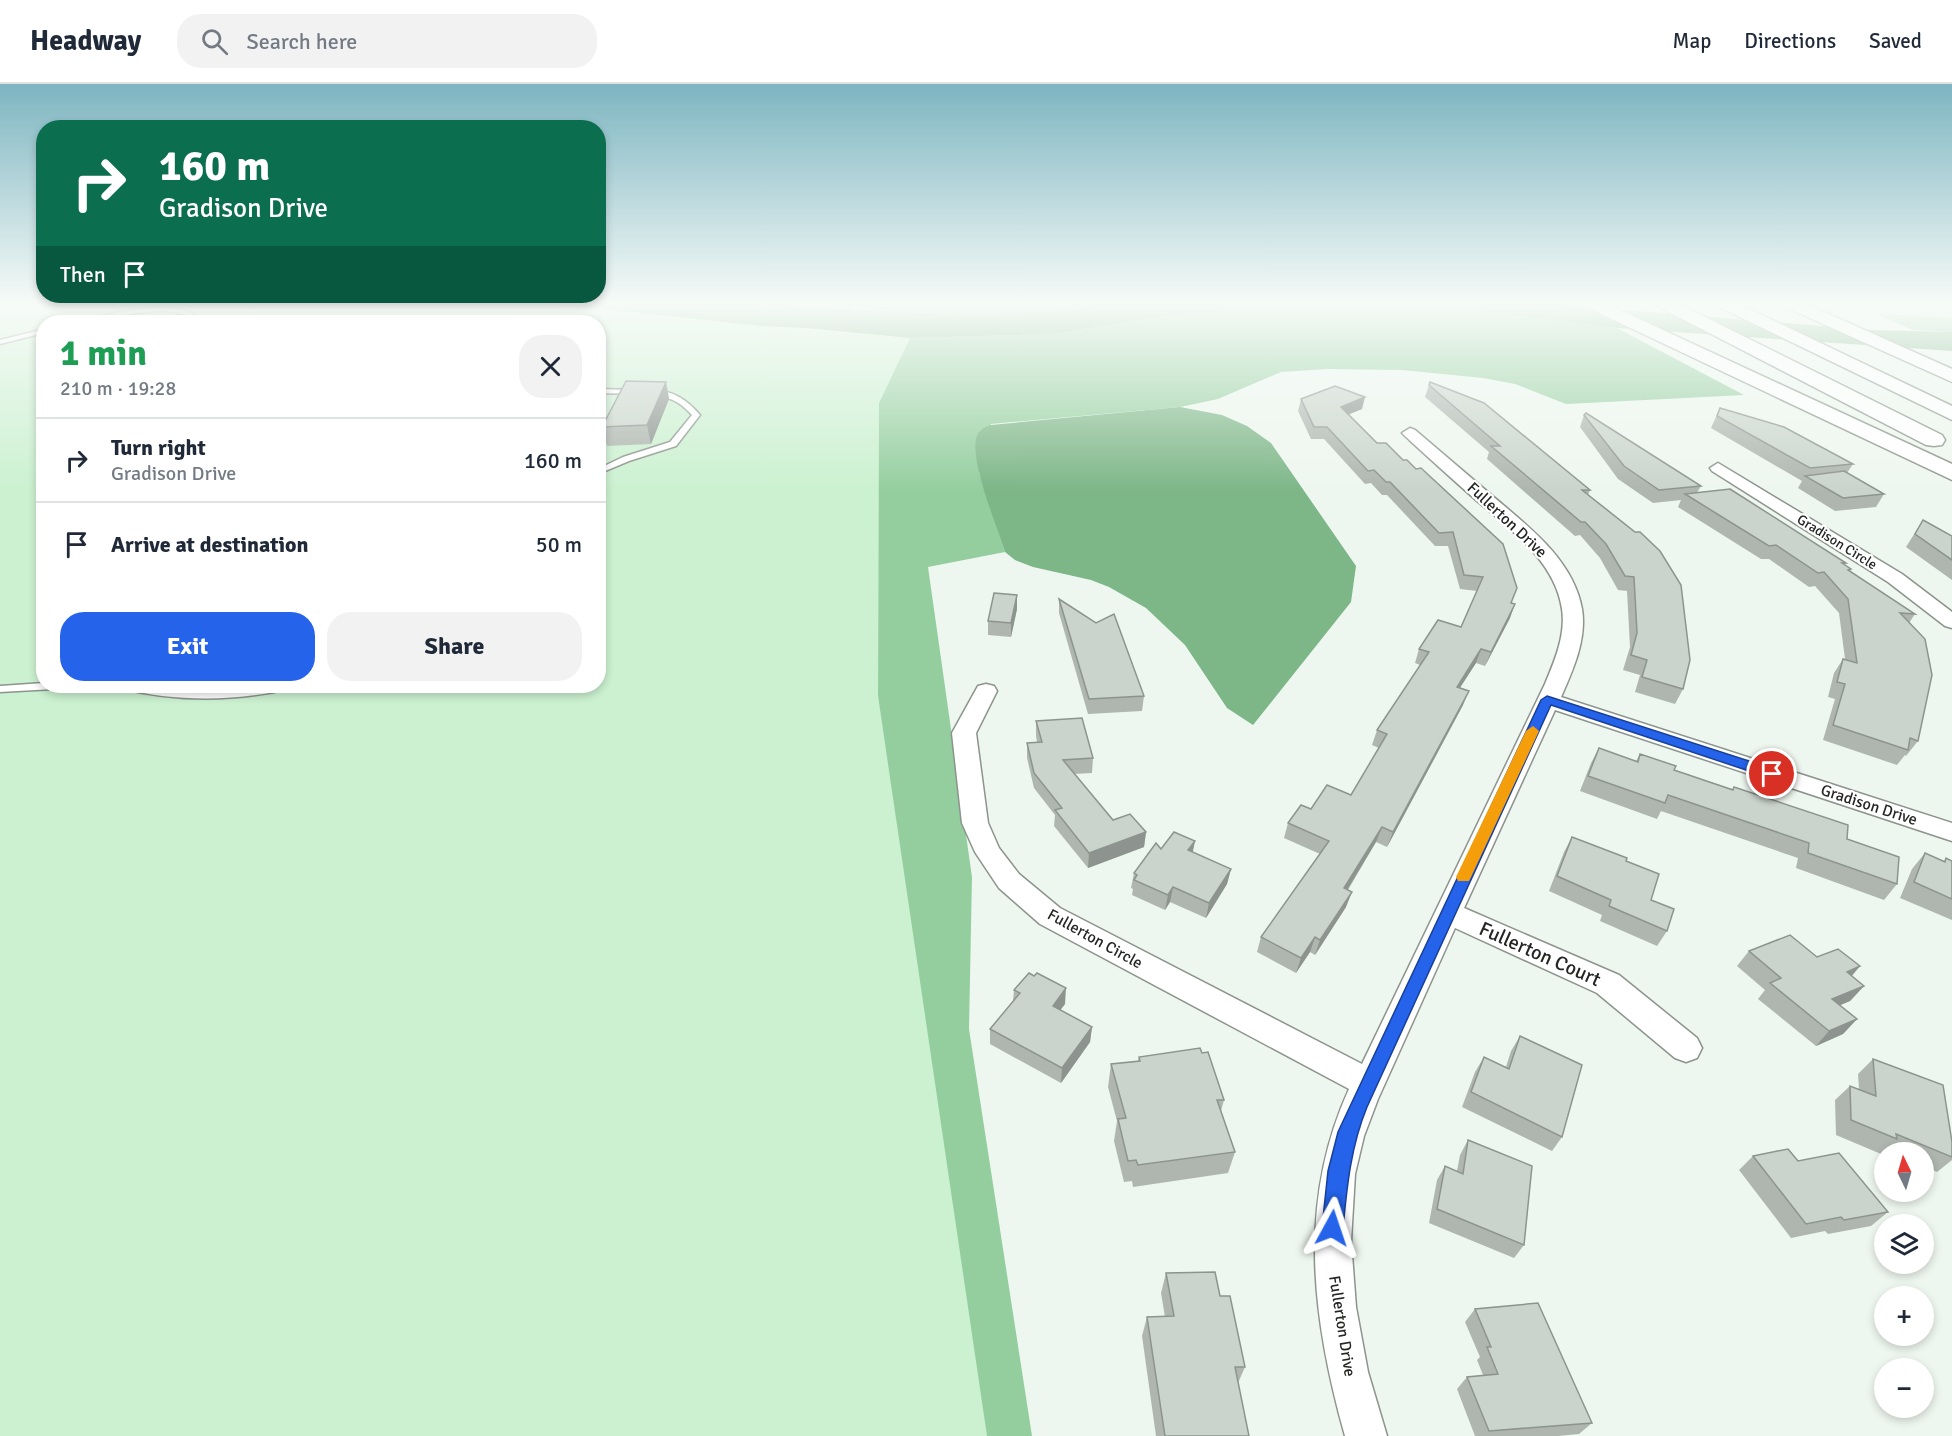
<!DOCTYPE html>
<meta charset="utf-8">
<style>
body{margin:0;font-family:Signika,sans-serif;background:#f2f2f3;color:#1f2937;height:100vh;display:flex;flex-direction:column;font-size:22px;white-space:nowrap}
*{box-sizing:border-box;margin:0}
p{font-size:20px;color:#747a83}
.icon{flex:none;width:33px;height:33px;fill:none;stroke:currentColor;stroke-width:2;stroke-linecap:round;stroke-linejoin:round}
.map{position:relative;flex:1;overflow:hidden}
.panel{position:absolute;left:36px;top:231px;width:570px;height:378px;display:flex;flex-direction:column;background:#fff;border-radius:24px;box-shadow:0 3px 9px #0003}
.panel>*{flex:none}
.banner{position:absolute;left:36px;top:36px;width:570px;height:183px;border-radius:24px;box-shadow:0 3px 9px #0003;background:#0b6e4f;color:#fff;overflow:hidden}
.needle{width:39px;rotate:355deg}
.controls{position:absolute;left:1874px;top:1058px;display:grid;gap:12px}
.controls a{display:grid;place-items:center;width:60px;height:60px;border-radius:50%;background:#fff;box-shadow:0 3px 9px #0003;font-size:30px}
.pin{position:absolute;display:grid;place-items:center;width:51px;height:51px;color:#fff;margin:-26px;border:3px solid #fff;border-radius:50%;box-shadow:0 2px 6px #0007}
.me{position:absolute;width:66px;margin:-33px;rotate:5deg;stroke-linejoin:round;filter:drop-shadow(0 0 4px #0008)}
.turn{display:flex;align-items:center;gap:21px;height:126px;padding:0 24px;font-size:27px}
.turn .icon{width:78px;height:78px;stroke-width:2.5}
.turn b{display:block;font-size:42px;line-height:51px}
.then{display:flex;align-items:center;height:57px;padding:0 24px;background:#0003;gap:12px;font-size:22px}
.round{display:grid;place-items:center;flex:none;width:63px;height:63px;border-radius:24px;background:#f2f2f3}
.headline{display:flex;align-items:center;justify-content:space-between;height:102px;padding:0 24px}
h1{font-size:36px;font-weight:700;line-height:45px;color:#1e9e55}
.button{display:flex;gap:12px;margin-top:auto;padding:12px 24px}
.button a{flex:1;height:69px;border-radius:24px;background:#2563eb;color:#fff;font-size:24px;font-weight:700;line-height:69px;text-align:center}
.button a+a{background:#f2f2f3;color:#1f2937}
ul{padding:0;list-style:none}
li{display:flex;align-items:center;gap:18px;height:84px;padding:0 24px;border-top:2px solid #e0e1e3}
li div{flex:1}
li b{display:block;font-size:22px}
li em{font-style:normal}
header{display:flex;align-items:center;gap:36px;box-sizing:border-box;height:84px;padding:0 30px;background:#fff;border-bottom:2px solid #e0e1e3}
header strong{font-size:28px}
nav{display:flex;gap:33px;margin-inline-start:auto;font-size:21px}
.search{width:420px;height:54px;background:#f2f2f3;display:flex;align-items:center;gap:15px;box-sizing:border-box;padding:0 21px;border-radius:24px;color:#747a83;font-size:22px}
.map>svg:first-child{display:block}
.green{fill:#cbf1d0;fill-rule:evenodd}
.forest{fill:#94ce9e}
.water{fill:#7db687}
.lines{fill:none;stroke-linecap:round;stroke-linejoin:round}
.lane-casing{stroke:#8c948d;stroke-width:3}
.street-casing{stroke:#8c948d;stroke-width:3}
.highway-casing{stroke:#8c948d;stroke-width:3}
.lane{fill:#fff;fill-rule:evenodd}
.street{fill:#fff;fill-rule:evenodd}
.highway{fill:#fff;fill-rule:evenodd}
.wall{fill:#aeb6af}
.shaded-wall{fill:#8d948f}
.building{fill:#cad4cc;stroke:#8d948f;stroke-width:1.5}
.route{fill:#2563eb;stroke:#184099;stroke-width:1.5}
.slow{fill:#f59e0b}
.labels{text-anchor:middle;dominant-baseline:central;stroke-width:4.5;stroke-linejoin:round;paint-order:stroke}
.far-street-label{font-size:14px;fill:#232623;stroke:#fff}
.street-label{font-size:16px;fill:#232623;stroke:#fff}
.near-street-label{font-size:20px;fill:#232623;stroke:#fff}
</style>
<header>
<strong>Headway</strong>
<div class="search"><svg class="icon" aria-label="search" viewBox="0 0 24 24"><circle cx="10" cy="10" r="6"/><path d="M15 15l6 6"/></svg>Search here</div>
<nav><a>Map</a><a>Directions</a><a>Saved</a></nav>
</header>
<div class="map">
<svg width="1952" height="1352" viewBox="0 0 1952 1352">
<rect width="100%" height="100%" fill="#eef7ef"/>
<g class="green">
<path d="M0,218H510L760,242L910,254L879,319L878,612L972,1218L987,1352H0ZM44,238H598V602H44Z"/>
<path d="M1846,218H1952V234L1877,230Z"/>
</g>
<g class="forest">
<path d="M763,218H1133L1031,229L948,230Z"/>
<path d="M1341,218L1444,220L1617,244L1744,311L1566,320L1515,300L1483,294L1402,286L1327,285L1281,288L1218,315L1180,323L991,340L979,388L1005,468L928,483L972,793L969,945L1032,1352H987L878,612L879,319L910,254L1053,250L1167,232Z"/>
<path d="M1877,230L1952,234V248L1913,246Z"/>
</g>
<g class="water">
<path d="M511,218H763L809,223L948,230L1031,229L1119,218H1341L1167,232L1053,250L910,254L804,244L760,242L631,228Z"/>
<path d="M1412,218H1528L1872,246L1952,248V267L1617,244Z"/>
<path d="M1180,323L1222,331L1247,342L1271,359L1356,482L1351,518L1253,641L1227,624L1185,561L1146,524L1109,503L1091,496L1033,483L1015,476L1005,468C997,442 971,380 976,356C977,347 984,343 991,341Z"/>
</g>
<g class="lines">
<g class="lane-casing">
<g id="lane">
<path d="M151,224L180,225L194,230L184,238H178L186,231C162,223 135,229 110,234C99,236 88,239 77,238L120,228Z"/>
<path d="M44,245V249L0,260V256Z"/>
<path d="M598,305L637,306L641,308L637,310L598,309Z"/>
<path d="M651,307C672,305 687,316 700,331L676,362L629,377L598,390V385L623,373L670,358L692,331C679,317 670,313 651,311Z"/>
<path d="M44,599V602H60L54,605L0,608V602Z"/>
<path d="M118,602C147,599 177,607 206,607C235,607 266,599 294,602L292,604C237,618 175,618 120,604Z"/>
</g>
</g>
<g class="street-casing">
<g id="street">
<path d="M1410,344L1415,346C1440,367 1464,388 1489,409C1525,440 1573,474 1582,525C1587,555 1573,586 1561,613L1952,739V757L1555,626L1464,824L1619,891L1697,954L1702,964L1697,974L1686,978L1675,974L1597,909L1455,844L1378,1015L1364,1052L1355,1090L1351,1157L1356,1223L1368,1288L1387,1352H1345C1312,1235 1297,1119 1349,1005L1040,840L999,804L975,768L962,739L952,649L978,602L986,600L994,602L997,607L976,649L988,739L999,764L1019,790L1060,824L1362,980L1545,600C1555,576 1566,550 1562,525C1555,477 1510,445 1476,416C1452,395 1428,373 1405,352L1402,349Z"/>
<path d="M1718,379L1902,490L1952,528V544L1945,542L1888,498L1712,387L1710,384Z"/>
</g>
</g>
<g class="highway-casing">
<g id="highway">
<path d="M1582,218H1603L1952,380V396L1584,222Z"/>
<path d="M1655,218H1675L1942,351L1945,356L1942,361L1934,362L1926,361L1657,222Z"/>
<path d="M1715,218H1735L1952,322V336L1717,222Z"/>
<path d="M1781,218H1802L1952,285V298L1783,222Z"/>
</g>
</g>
<use href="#lane" class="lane"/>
<use href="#street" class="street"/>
<use href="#highway" class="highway"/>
</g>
<g class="wall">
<path d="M666,298L669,315L651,360L607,362L602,343Z"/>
<path d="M1429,301L1590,406L1588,411L1635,448L1683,605L1675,620L1635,608L1640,591L1623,586L1630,563L1627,507L1618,506L1600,474L1580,451L1575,452L1487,375L1489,368L1425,313Z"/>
<path d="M1301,315L1362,325L1348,330L1377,359H1386L1511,519L1510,534L1485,582L1476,579L1460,604L1463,621L1387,763L1376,758L1348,806L1346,823L1315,871L1310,868L1296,889L1257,868L1261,853L1320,770L1284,754L1288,739L1311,725L1351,711L1379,664L1372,661L1377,646L1420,581L1415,579L1419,565L1461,543L1477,507L1460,505L1448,462H1435L1387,411H1382L1371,399L1365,400L1324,355H1311L1298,327Z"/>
<path d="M1720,324L1853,380L1847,389L1884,410L1876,423L1835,427L1798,404L1802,397L1711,344Z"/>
<path d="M1584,331L1701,402L1697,409L1846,479L1844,481L1851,485L1850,487L1915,530L1909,539L1918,657L1906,672L1905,671L1897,681L1823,656L1835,615L1828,613L1834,589L1843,575H1845L1839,529L1815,502L1809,503L1769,475H1761L1678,423L1681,416L1653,419L1618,395L1580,343Z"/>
<path d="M1923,436L1952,452V496L1906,463Z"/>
<path d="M1059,515L1144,612L1142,627L1088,630L1059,529Z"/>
<path d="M1017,525L1011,553L988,551V537Z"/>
<path d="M1036,637L1093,674L1092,689L1074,690L1113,736L1146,748L1144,763L1088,784L1054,742L1055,731L1034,704L1027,674V659L1037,658L1036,652Z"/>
<path d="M1599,664L1636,677L1640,670L1674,686L1732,705L1734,703L1847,755L1897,800L1884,816L1796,784L1798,774L1661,727L1657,735L1580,707L1591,679Z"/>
<path d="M1572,753L1626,777L1651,816L1667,847L1657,862L1600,837L1602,831L1549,807L1564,768Z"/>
<path d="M1195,757L1192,768L1231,785L1227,800L1206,834L1170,818L1165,826L1132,811L1133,805L1131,804L1134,789L1161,765Z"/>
<path d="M1925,769L1944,777L1946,774L1952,777V836L1900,814L1912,785Z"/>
<path d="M1749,867L1817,873L1860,882L1852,892L1864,902L1850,917L1840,921L1857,935L1843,950L1816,962L1758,915L1765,906L1737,882Z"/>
<path d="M1014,906L1065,920L1060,926L1092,943L1090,958L1061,999L990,960V945L1013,917Z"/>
<path d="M1520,952L1562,1053L1552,1067L1462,1023L1475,988L1484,973L1506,983L1511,967Z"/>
<path d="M1139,973L1224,1016L1221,1027L1235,1068L1228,1089L1133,1103L1132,1097L1124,1098L1114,1057L1117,1037L1108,1003L1111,980L1138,977Z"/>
<path d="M1873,975L1952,1073V1076L1937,1088L1923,1082V1068H1887L1884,1067L1881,1070L1836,1051L1835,1016L1850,1002L1859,1005L1858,990Z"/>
<path d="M1468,1056L1524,1161L1514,1174L1429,1139L1437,1096L1445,1082L1457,1087L1460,1071Z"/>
<path d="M1753,1072L1798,1077L1888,1128L1871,1142L1828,1150L1825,1147L1791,1154L1739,1086Z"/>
<path d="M1166,1189L1220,1212L1245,1283L1238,1299L1249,1352H1156L1142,1252L1147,1233H1165L1161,1209Z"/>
<path d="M1475,1225L1592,1339L1579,1350L1558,1352H1475L1457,1305L1467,1293L1483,1291L1477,1276L1480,1273L1465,1238Z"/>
</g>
<g class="shaded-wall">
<path d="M666,298L669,315L651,360L647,341Z"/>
<path d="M1365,313L1362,325L1338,335L1341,323Z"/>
<path d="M1017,511V525L1011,553V539Z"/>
<path d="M1515,520L1510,534L1485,582L1491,568Z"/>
<path d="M1481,565L1476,579L1451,617L1457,603Z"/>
<path d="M1469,607L1463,621L1387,763L1393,748Z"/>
<path d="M1382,743L1376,758L1339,819L1344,804Z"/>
<path d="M1146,748L1144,763L1088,784L1089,769Z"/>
<path d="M1195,757L1192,772L1188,766Z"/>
<path d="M1231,785L1227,800L1206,834L1209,819Z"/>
<path d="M1173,803L1170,818L1165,826L1168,811Z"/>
<path d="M1352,808L1346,823L1315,871L1320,856Z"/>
<path d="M1315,853L1310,868L1296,889L1301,874Z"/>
<path d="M1860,882L1847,897V888Z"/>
<path d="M1864,902L1850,917L1819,930L1832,915Z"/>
<path d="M1066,904L1065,920L1052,937L1053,922Z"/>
<path d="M1857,935L1843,950L1816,962L1829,947Z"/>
<path d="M1092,943L1090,958L1061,999L1062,984Z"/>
</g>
<g class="building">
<path d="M626,297L666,298L647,341L602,343Z"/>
<path d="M1430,298L1484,319L1590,406H1582L1635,448H1640L1660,467L1681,501L1690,576L1683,605L1642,593L1647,576L1631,571L1637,549L1634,493L1625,492L1606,460L1585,438H1581L1491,362H1500L1429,301Z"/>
<path d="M1335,302L1365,313L1341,323L1377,359H1386L1403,376H1407L1416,385L1421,384L1503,460L1517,504L1511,519L1515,520L1491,568L1481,565L1457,603L1469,607L1393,748L1382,743L1344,804L1352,808L1320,856L1315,853L1301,874L1261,853L1329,757L1288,739L1301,721L1311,725L1327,701L1351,711L1387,650L1377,646L1429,568L1419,565L1438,536L1461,543L1483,493L1464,491L1453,448L1439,449L1390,398H1386L1374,386L1368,387L1327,343H1314L1301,315Z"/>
<path d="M1720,324L1784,343L1853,380L1810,384L1717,332Z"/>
<path d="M1586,329L1701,402L1659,406L1624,382L1584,331Z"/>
<path d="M1844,387L1884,410L1843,414L1805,392Z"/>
<path d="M1730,405L1846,479H1842L1851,485L1848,486L1915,530L1900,529L1925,555L1932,591L1918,657L1910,654L1908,666L1833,641L1845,600L1837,598L1843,575L1857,579L1848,515L1824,488L1818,489L1776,461L1769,462L1685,410Z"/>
<path d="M1923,436L1952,452V476L1915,450Z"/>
<path d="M994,509L1017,511L1011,539L988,537Z"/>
<path d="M1059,515L1096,539L1114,530L1144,612L1089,615Z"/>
<path d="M1082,634L1093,674L1063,676L1113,736L1130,730L1146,748L1089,769L1055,726L1062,724L1034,689L1027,659L1042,658L1036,637Z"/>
<path d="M1599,664L1638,678L1640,670L1676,682L1674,686L1733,706L1734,703L1848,741L1847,755L1899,773L1897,800L1808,769L1809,759L1668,711L1665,719L1588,692Z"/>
<path d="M1174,748L1195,757L1188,766L1231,785L1209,819L1173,803L1168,811L1134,796L1137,791L1134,789L1156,759L1161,765Z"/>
<path d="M1572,753L1627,774L1626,777L1659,790L1651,816L1674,825L1667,847L1609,822L1611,816L1557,792Z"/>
<path d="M1925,769L1945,778L1946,774L1952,777V815L1914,798Z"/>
<path d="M1790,851L1817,873L1838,865L1860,882L1847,888L1864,902L1832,915L1857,935L1829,947L1770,899L1781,894L1749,867Z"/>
<path d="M1029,889L1034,892L1037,889L1066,904L1053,922L1092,943L1062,984L990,945L1020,909L1014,906Z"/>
<path d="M1520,952L1582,981L1562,1053L1471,1008L1484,973L1509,985Z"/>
<path d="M1200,964L1202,969L1208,968L1224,1016H1217L1235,1068L1138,1081L1136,1076L1128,1077L1118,1035L1126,1034L1111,980L1140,977L1139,973Z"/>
<path d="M1873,975L1943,1001L1952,1058V1073L1896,1050L1897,1055L1851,1036L1850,1002L1876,1012Z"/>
<path d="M1468,1056L1532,1082L1524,1161L1437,1125L1445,1082L1463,1090Z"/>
<path d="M1788,1065L1798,1077L1839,1069L1888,1128L1844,1136L1841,1133L1806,1140L1753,1072Z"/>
<path d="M1215,1188L1220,1212H1230L1245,1283H1235L1249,1352H1165L1147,1233L1174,1232L1166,1189Z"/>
<path d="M1538,1219L1592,1339L1489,1347L1467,1293L1498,1290L1487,1263H1491L1475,1225Z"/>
</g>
<linearGradient id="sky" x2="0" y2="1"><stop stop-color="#7db5c1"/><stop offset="0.54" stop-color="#f7fbf8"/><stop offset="1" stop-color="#f7fbf8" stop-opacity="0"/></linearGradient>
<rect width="1952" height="407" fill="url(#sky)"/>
<path class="route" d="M1547,612L1777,686L1779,690L1777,693H1767L1551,621L1367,1023C1351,1062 1347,1101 1343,1144L1340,1151L1332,1154L1325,1151L1322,1144L1328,1087L1338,1048L1541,616Z"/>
<path class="slow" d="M1533,642L1539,647L1471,793L1469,797H1458L1456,793L1526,647Z"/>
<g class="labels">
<g class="far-street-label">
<text transform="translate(1837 458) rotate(32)">Gradison Circle</text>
</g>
<g class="street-label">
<text transform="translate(1507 436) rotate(43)">Fullerton Drive</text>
<text transform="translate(1869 721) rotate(18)">Gradison Drive</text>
<text transform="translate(1095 855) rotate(29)">Fullerton Circle</text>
<text transform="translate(1342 1242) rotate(81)">Fullerton Drive</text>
</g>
<g class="near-street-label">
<text transform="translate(1540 870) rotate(24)">Fullerton Court</text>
</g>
</g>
</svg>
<div class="controls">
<a><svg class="needle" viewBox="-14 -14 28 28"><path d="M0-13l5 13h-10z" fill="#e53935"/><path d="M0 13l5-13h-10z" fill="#747a83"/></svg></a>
<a><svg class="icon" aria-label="layers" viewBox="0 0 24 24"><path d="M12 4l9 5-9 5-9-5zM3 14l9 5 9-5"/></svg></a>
<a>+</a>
<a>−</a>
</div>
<div class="pin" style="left:1772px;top:690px;background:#d93025"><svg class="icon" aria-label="arrive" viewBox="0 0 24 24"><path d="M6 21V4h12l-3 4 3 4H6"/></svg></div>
<svg class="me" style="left:1332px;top:1144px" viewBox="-20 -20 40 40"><path d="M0-17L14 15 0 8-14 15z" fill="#2563eb" stroke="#fff" stroke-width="4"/></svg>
<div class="banner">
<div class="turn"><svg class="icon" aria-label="right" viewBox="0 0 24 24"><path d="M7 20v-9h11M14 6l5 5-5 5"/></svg><div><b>160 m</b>Gradison Drive</div></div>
<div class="then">Then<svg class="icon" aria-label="arrive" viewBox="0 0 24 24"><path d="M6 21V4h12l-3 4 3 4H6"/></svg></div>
</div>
<section class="panel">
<div class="headline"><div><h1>1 min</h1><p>210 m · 19:28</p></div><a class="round"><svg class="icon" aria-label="close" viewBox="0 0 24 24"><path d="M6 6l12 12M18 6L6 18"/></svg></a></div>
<ul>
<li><svg class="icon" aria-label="right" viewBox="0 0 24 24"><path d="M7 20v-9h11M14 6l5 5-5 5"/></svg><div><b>Turn right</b><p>Gradison Drive</p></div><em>160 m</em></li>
<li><svg class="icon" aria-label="arrive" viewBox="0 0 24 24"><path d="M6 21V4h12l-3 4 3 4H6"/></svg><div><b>Arrive at destination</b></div><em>50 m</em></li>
</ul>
<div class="button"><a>Exit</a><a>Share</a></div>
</section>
</div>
